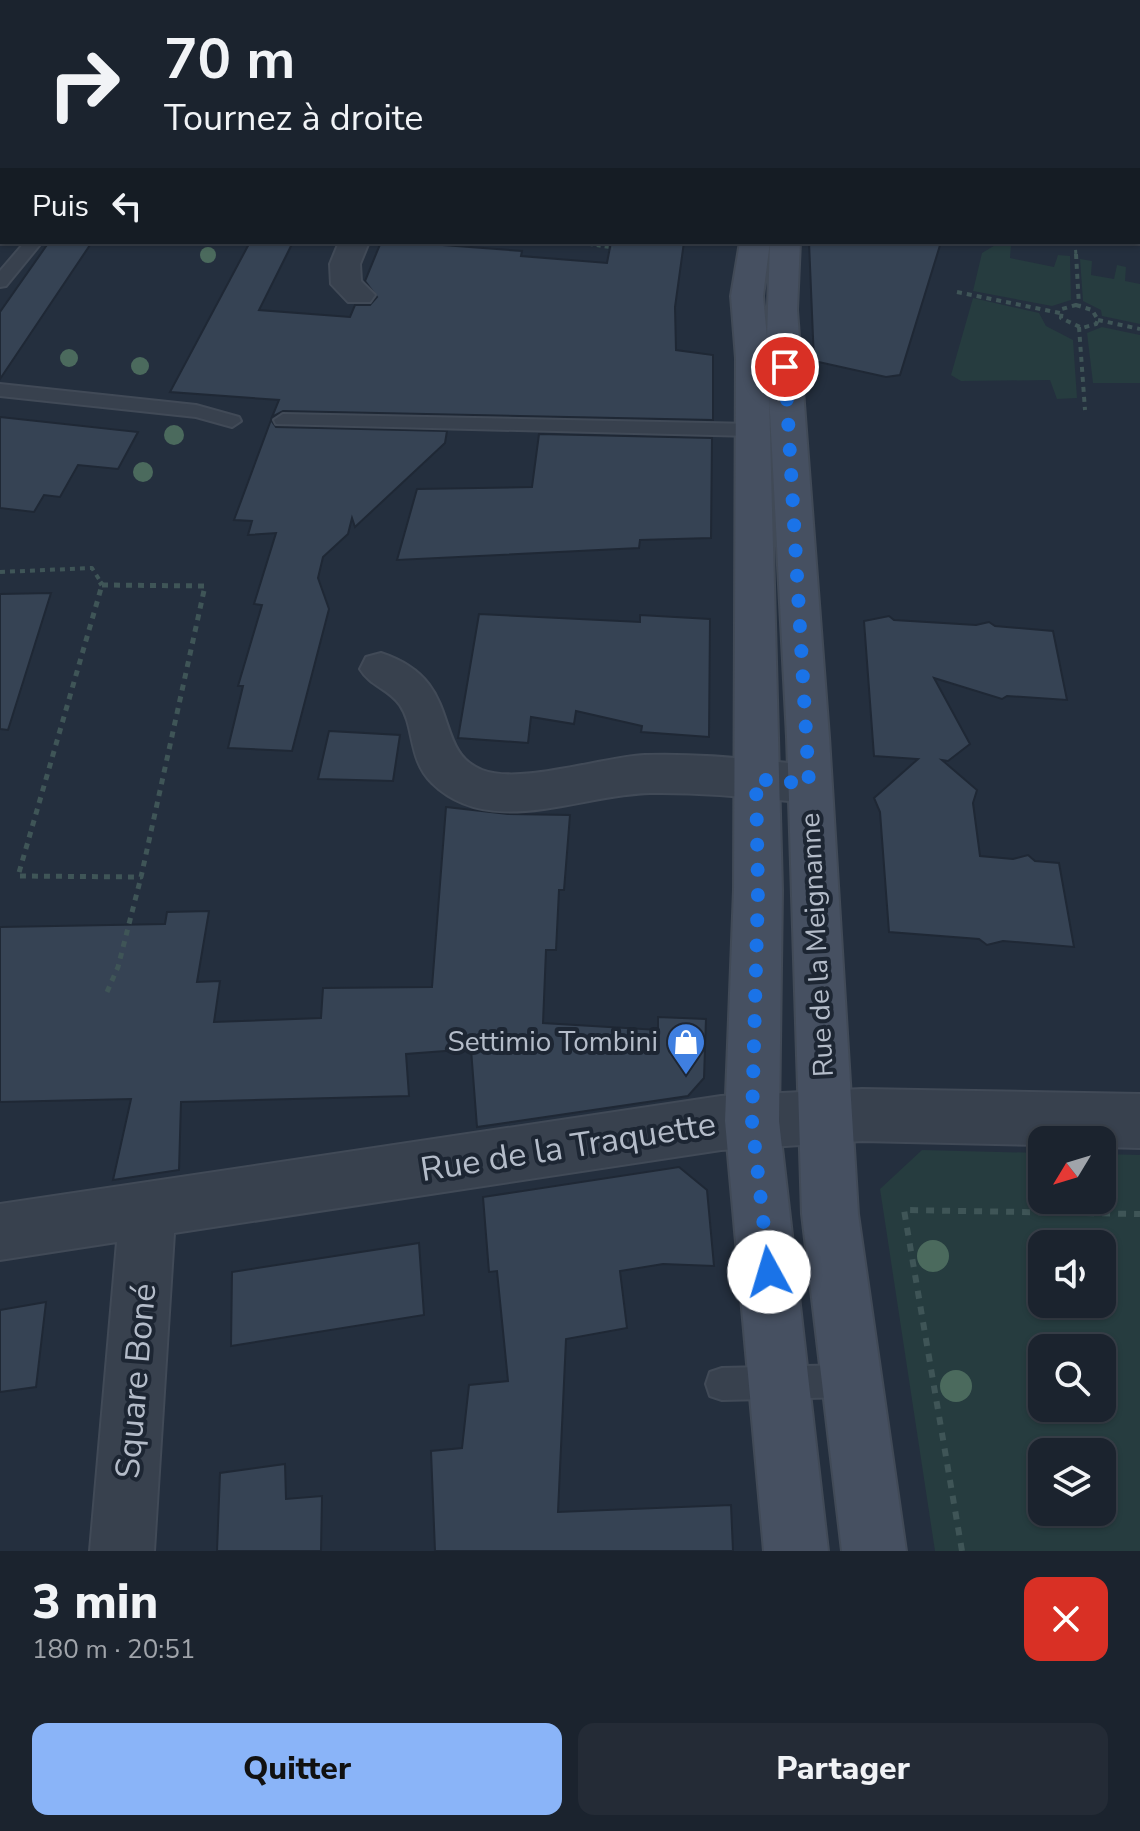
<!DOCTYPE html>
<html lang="fr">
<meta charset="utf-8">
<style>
body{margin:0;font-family:"Nunito Sans",sans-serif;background:#242b36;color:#f1f3f6;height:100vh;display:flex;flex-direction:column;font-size:30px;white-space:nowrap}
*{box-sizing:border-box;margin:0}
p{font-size:26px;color:#a0a4aa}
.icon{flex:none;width:44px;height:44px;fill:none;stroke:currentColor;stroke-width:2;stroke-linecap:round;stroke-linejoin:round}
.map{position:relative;height:1551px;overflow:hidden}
.details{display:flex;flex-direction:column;background:#1b232e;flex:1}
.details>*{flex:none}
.hud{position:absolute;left:0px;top:0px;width:1140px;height:244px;box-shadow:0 2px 6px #0004,0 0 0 2px #39404a;background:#1b232e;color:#f1f3f6;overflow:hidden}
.needle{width:52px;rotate:232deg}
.fabs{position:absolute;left:1028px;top:1126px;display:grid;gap:16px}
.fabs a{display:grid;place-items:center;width:88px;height:88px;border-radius:16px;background:#1b232e;box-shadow:0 2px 6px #0004,0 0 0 2px #39404a;font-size:40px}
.pin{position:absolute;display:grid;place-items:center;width:68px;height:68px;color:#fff;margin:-34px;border:4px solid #fff;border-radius:50%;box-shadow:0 2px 8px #0007}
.me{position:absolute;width:88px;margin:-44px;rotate:354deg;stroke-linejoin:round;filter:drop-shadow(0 0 6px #0008)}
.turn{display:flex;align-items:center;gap:28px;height:168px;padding:0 32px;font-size:36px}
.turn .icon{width:104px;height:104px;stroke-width:2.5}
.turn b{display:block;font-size:56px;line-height:68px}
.then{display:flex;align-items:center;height:76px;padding:0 32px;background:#0003;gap:16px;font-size:30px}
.round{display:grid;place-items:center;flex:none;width:84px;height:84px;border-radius:16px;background:#242b36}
.headline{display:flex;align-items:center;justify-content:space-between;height:136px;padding:0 32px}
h1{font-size:48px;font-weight:800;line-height:60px}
.primary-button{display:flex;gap:16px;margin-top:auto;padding:16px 32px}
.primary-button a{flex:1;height:92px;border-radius:16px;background:#8ab4f8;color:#111;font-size:32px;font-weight:800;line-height:92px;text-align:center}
.primary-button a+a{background:#242b36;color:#f1f3f6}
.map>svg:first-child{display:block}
.green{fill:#263c3f;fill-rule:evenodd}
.building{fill:#364354;stroke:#1f2835;stroke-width:2}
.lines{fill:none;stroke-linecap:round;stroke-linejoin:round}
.lane-casing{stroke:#414a57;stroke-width:4}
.street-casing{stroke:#414a57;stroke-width:4}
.secondary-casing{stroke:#414a57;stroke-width:4}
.path-far3{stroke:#3f5557;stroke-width:3;stroke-dasharray:4 4;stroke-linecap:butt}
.path-far2{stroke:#3f5557;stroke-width:4;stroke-dasharray:5 5;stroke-linecap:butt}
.path-far1{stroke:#3f5557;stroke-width:5;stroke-dasharray:6 6;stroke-linecap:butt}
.path{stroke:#3f5557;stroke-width:6;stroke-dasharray:8 8;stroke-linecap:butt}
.lane{fill:#38414e;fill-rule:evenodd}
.street{fill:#38414e;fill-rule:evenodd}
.secondary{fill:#465061;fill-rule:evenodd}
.tree{fill:#4b6a5d}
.route{stroke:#1a73e8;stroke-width:14;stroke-dasharray:0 25.2}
.labels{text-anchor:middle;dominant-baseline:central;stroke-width:8;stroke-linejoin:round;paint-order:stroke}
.street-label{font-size:28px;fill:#b4bcc9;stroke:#1d2633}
.poi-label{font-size:28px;fill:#b4bcc9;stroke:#1d2633;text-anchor:end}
.near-street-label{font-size:34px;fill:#b4bcc9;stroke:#1d2633}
</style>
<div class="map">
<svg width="1140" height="1551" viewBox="0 0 1140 1551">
<rect width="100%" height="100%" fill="#242f3e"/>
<g class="green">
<path d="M997,244L1011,245L1010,258L1054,267L1058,255L1070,256L1071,300L1052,306L973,291L982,253Z"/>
<path d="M1080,259L1092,261L1091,275L1114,279L1117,265L1126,267L1125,281L1140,284V324L1102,316L1101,310L1083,301Z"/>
<path d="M973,298L1039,313L1046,326L1073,340L1077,398L1057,399L1050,380L961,381L951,375Z"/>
<path d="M1102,327L1140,335V383H1093L1087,333Z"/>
<path d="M922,1150L1042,1153V1200H1102V1154L1140,1155V1551H935L880,1189ZM1042,1244H1102V1304H1042ZM1042,1348H1102V1408H1042ZM1042,1452H1102V1512H1042Z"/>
</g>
<g class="building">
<path d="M49,242H92L0,379V312Z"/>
<path d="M250,242H293L259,310L350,317L355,305H370L377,297L365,281L381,242H445L444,245L522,251L521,256L607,263L611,242H684L675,307L676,350L713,355V420L283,411L272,417L279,400L170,392Z"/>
<path d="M809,242H941L900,375L886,377L814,361Z"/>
<path d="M0,417L138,432L118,469L78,465L60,497L44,495L34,512L0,508Z"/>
<path d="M271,420L276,427L447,431L445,443L355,527L352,518L348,534L323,557L318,578L329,609L292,751L228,748L243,686H238L262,605L254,604L276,533L248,535L252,521L234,520Z"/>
<path d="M539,434L712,438L711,538L640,540L639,548L397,560L417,489L532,487Z"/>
<path d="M51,593L8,730L0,729V594Z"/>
<path d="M479,614L640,622V615L710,619L709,737L641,732L642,726L576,711L574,724L531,717L528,743L458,738Z"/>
<path d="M889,616L894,620L976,625L989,622L995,626L1053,631L1067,700L1007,696L1002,699L934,678L970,744L948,761L942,760L977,790L973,803L980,856L1013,859L1028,855L1035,861L1059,863L1074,947L1003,941L987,945L979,939L889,932L880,812L874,798L918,759L874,756L864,621Z"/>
<path d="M329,731L400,735L393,781L318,779Z"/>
<path d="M446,807L508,814L570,815L564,890H559L556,950H546L543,1023L658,1030V1017L706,1019L704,1078L688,1096L477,1127L471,1049L406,1054L409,1096L181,1102L179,1170L113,1180L131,1099L0,1102V927L165,924L167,912L209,911L197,982L220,981L214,1022L321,1018L323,988L432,987Z"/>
<path d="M679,1167L707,1190L714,1266L663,1264L620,1271L627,1328L566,1339L558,1512L731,1505L733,1551H435L431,1451L462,1448L469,1385L508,1381L497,1271L489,1272L483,1197Z"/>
<path d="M419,1243L424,1315L231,1346L232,1272Z"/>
<path d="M46,1302L36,1387L0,1392V1310Z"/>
<path d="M285,1464L286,1499L322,1496L321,1551H217L220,1473Z"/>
</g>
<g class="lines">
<g class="lane-casing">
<g id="lane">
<path d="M25,242H42L6,286L0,287V271Z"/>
<path d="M0,384L196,405L239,417L241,421L232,427L196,417L0,396Z"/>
<path d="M283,414L752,424L762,430L752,436L276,424L274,420Z"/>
<path d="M850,1365L862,1369L866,1381L862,1393L850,1397L722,1400L710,1396L706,1384L710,1372L722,1368Z"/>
</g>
</g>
<g class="street-casing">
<g id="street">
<path d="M307,0H331L306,2Z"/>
<rect x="0" y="165" width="2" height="17"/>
<path d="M339,242H369L360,264L361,281L375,295L370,302H348L331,284L330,264Z"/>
<path d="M381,653C466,681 430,749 482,770C520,785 602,757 645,755C700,753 755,760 809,765L825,771L831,784L825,797L809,803C756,798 703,792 650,793C582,794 490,840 432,783C408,760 415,727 400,705C389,689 370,686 360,669L366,657Z"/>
<path d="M862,1089L1140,1094V1148L1102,1147V1140H1042V1145L862,1141L721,1150L174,1233L154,1551H90L117,1242L0,1260V1204L721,1096Z"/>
</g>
</g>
<g class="secondary-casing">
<g id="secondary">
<rect x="846" y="0" width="24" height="2"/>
<path d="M740,242H770L763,296L767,337L770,242H800L797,310L829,737L858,1214L906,1551H842L802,1214L787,737L769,394L782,890L779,1121L828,1551H764L725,1121L734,890L736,358L731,296Z"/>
</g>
</g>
<g class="path-far3">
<path d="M573,242L613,248"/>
<path d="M1075,242L1076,256"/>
</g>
<g class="path-far2">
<path d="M1076,254L1079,306"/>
<path d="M957,292L1060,313"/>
<path d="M1076,305L1092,310L1098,320L1096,324L1082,328L1061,318L1062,309Z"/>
<path d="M1098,320L1140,329"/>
<path d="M1079,327L1085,410"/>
<path d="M0,572L92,568L102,584"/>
</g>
<g class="path-far1">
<path d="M100,582L102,585"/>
<path d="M102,585L205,586L141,877L18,876Z"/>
<path d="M107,992L118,967L141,877"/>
</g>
<path class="path" d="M962,1551L904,1210L1140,1214"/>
<use href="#lane" class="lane"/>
<use href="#street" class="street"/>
<use href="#secondary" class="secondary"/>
</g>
<g class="tree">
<circle cx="208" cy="255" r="8"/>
<circle cx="69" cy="358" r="9"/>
<circle cx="140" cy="366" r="9"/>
<circle cx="174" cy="435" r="10"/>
<circle cx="143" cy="472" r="10"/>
<circle cx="933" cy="1256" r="16"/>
<circle cx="956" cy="1386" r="16"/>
</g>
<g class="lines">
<path class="route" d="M769,1272L752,1121L758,890L756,779L809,784L785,367"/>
</g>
<defs>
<g id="shop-pin" transform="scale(2)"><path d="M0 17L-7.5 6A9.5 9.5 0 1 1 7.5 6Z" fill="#3f7fe0" stroke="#1d2633"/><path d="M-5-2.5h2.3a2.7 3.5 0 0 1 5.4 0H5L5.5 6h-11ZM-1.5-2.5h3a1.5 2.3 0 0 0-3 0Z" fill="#fff"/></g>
</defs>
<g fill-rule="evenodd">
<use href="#shop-pin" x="686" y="1042"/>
</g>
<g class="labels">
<g class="street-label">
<text transform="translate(817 945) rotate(-93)">Rue de la Meignanne</text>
</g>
<g class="poi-label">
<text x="658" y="1042">Settimio Tombini</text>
</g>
<g class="near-street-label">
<text transform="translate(568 1147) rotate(-9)">Rue de la Traquette</text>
<text transform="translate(136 1381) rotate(-85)">Square Boné</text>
</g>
</g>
</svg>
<div class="fabs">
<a><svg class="needle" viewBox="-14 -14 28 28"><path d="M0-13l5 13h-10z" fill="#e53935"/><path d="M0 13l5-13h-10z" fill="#a0a4aa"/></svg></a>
<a><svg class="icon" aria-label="sound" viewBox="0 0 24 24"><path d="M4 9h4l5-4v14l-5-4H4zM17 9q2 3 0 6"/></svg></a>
<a><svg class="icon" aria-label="search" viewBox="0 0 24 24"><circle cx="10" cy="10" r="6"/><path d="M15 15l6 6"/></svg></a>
<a><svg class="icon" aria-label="layers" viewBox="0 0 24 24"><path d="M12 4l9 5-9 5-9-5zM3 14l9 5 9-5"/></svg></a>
</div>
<div class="pin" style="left:785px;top:367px;background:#d93025"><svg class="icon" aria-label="arrive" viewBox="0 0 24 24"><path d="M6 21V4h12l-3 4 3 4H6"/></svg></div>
<svg class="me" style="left:769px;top:1272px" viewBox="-20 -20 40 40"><circle r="19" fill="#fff"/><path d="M0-13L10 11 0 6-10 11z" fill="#1a73e8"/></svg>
<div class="hud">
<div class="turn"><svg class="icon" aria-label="right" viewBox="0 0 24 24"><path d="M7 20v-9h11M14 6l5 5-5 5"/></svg><div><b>70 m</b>Tournez à droite</div></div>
<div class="then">Puis<svg class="icon" aria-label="left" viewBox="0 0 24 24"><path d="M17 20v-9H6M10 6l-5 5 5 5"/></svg></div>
</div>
</div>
<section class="details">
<div class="headline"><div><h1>3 min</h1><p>180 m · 20:51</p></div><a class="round" style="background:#d93025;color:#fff"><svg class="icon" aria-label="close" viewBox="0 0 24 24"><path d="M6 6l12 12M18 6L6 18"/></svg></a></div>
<div class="primary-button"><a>Quitter</a><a>Partager</a></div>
</section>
